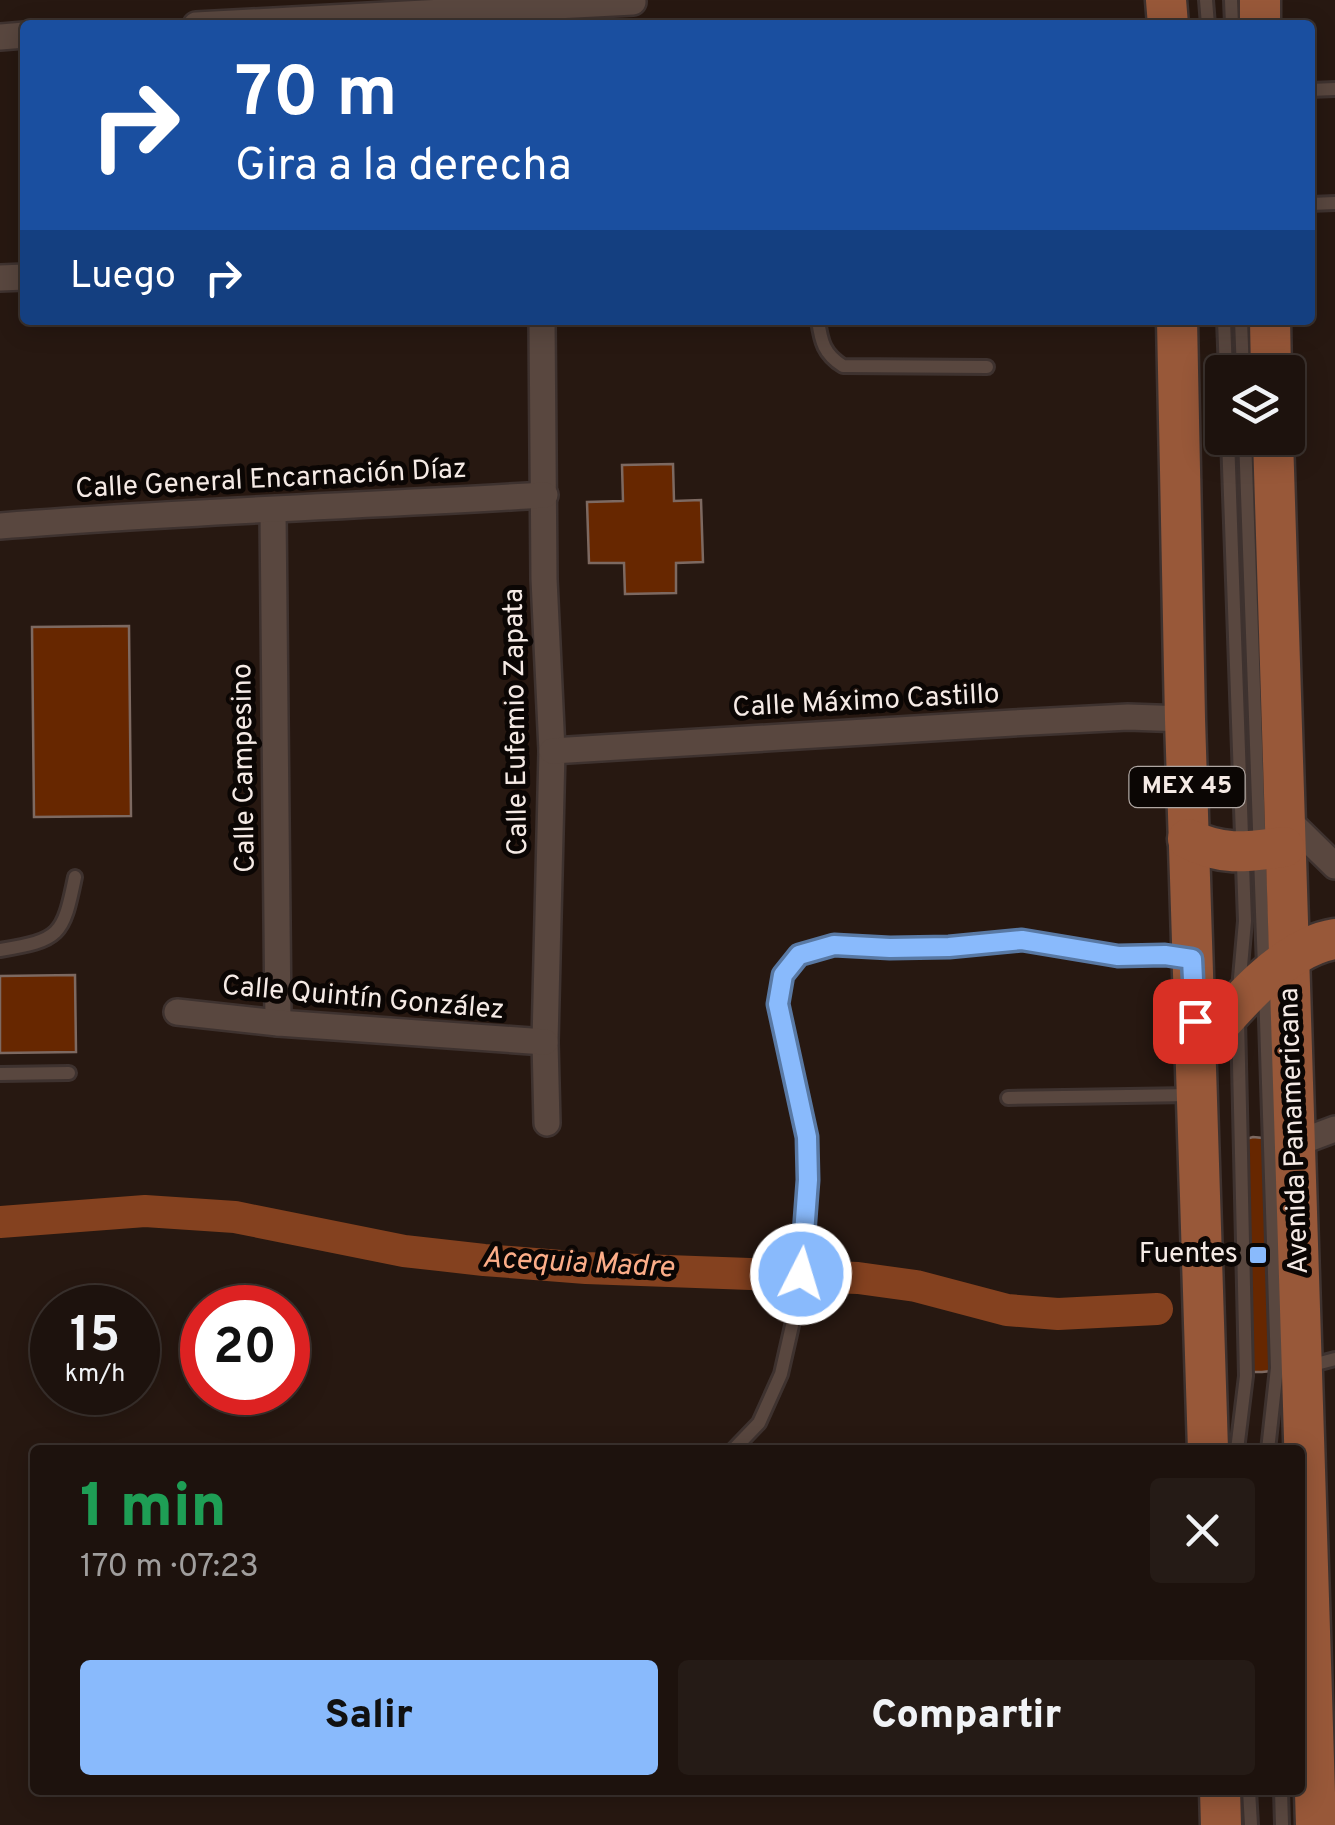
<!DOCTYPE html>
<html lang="es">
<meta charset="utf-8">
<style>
body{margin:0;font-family:Overpass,sans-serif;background:#251b16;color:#f1f3f6;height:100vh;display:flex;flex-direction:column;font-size:38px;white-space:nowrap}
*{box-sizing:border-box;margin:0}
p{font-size:32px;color:#a09e9d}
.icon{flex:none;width:55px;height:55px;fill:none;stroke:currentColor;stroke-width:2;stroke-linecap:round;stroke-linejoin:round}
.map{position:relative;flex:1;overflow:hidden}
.side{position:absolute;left:30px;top:1445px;width:1275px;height:350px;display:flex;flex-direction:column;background:#1d120d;border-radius:10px;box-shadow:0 5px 25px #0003,0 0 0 2px #3b322e}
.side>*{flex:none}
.guide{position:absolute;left:20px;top:20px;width:1295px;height:305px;border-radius:10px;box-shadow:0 5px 25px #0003,0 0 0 2px #3b322e;background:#1a4fa0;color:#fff;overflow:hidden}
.controls{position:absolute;left:1205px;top:355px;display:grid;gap:20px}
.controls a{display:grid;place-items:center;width:100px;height:100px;border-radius:10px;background:#1d120d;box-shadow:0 5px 25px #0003,0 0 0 2px #3b322e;font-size:50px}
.speed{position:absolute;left:30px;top:1285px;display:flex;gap:20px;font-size:50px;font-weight:700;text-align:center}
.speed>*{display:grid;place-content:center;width:130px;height:130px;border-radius:50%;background:#1d120d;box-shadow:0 5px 25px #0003,0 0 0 2px #3b322e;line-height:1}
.speed small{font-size:25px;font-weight:400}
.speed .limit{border:15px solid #d22;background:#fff;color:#111}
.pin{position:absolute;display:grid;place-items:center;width:85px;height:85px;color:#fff;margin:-42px;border-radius:20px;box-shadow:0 5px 15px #0006}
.me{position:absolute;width:110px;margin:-55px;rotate:5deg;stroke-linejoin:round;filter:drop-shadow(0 0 8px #0008)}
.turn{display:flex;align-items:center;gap:35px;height:210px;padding:0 50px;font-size:45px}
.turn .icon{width:130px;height:130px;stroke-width:2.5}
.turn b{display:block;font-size:70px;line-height:85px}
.then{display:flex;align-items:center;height:95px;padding:0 50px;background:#0003;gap:20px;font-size:38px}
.round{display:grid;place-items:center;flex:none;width:105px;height:105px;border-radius:10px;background:#251b16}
.summary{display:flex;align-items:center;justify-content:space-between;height:170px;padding:0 50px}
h1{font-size:60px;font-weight:800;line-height:75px;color:#1e9e55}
.cta{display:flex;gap:20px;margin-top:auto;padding:20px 50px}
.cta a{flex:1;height:115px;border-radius:10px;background:#89bafc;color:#111;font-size:40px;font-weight:800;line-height:115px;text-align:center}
.cta a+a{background:#251b16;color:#f1f3f6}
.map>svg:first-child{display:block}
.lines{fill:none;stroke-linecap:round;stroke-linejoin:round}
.canal{stroke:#84411f;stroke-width:32}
.building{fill:#672700;stroke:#7d6961;stroke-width:2.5}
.lane-casing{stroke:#3e322f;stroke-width:18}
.street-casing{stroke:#3e322f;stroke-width:30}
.primary-casing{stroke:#3e322f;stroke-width:45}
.lane{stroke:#59473f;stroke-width:12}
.street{stroke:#59473f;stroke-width:25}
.primary{stroke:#985839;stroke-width:40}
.route-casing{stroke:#5979a4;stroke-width:25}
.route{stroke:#89bafc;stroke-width:18}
.poi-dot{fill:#89bafc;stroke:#0b0604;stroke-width:4}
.labels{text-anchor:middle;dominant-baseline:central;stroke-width:10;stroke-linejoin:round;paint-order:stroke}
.shield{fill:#0b0604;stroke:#afa6a2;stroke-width:2.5}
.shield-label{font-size:25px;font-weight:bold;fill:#f5eae5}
.street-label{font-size:28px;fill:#f5eae5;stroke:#0b0604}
.poi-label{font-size:28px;fill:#f5eae5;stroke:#0b0604;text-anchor:end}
.water-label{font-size:30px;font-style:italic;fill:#fcad88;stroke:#0b0604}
</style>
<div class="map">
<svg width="1335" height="1825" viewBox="0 0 1335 1825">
<rect width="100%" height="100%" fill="#271811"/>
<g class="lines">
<path class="canal" d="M0,1222L145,1211L235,1217L404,1251L484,1260L586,1268L858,1278L916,1286L1007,1310L1058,1314L1157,1309"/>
</g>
<g class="building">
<path d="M673,464L674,501L701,500L703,562L676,563V593L625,594L624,563H589L587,502L623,501L622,465Z"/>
<path d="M129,626L131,816L34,817L32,627Z"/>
<path d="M75,975L76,1052L0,1053V976Z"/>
<path d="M1253,1137L1263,1138L1271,1371L1262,1372H1252L1246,1139Z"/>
</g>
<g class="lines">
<g class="lane-casing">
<g id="lane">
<path d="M1206,0L1208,25"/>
<path d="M1231,0L1232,25"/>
<path d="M1310,90L1335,89"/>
<path d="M1310,204L1335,203"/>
<path d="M818,320C821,342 824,354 843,366L987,367"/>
<path d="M1224,320L1226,372"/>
<path d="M1241,320L1243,372"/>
<path d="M1228,438L1245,921L1239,989"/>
<path d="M1245,438L1264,968"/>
<path d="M0,950C60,940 63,936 75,877"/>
<path d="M1265,988L1277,1368L1268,1450"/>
<path d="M0,1074L69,1073"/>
<path d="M1008,1098L1191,1095"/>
<path d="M1305,1367L1335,1359"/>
<path d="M733,1450L759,1423L781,1374L798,1299L808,1180L807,1137L779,1004L783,975L799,955L834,945L890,948L949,947L1022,940L1118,956L1165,955L1189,959"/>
<path d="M1237,1450L1246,1376L1238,1019"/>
<path d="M1249,1790L1251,1825"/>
<path d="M1281,1790L1282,1825"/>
</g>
</g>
<g class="street-casing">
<g id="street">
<path d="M196,25L633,2"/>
<path d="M0,37L25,35"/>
<path d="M0,278L25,277"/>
<path d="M542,320L544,579L552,751L545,1042L547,1123"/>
<path d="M273,511L278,1023"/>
<path d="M0,526C181,511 363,506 545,495"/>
<path d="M552,751L1013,723L1128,717L1185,719"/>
<path d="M1285,817L1335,866"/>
<path d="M177,1012L278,1023L545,1042"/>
<path d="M1295,1144L1335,1129"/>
</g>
</g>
<g class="primary-casing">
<g id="primary">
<path d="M1166,0L1168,25"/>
<path d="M1260,0V25"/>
<path d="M1177,320L1185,719L1208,1450"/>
<path d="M1270,320L1271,372"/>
<path d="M1273,438L1316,1825"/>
<path d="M1188,839C1223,856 1246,852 1284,847"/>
<path d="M1196,1052C1229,1013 1282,947 1335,939"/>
<path d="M1220,1790L1221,1825"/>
</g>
</g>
<use href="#lane" class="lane"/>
<use href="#street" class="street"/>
<use href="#primary" class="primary"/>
</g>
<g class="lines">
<g class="route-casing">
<path id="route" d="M801,1274L808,1180L807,1137L778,1004L783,975L799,955L834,945L890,948L949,947L1022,940L1118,956L1165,955L1192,959L1195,1021"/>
</g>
<use href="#route" class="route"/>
</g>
<rect class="poi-dot" x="1248" y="1245" width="20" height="20" rx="5"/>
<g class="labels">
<rect class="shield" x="1129.5" y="767" width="115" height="40" rx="8"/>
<g class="shield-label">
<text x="1187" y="787">MEX 45</text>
</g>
<g class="street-label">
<text transform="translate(271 480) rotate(-3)">Calle General Encarnación Díaz</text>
<text transform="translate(866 702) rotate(-3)">Calle Máximo Castillo</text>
<text transform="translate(517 722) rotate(-91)">Calle Eufemio Zapata</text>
<text transform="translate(245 768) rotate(-91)">Calle Campesino</text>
<text transform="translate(363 999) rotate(5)">Calle Quintín González</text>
<text transform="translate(1295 1131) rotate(-92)">Avenida Panamericana</text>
</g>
<g class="poi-label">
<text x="1238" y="1255">Fuentes</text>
</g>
<g class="water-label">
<text transform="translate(578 1264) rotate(3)">Acequia Madre</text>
</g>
</g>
</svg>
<div class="controls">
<a><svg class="icon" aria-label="layers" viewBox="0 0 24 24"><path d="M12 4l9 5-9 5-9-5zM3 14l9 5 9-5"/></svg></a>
</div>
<div class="speed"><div>15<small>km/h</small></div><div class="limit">20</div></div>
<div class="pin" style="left:1195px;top:1021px;background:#d93025"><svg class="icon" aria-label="arrive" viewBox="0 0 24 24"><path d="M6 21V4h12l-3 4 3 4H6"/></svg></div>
<svg class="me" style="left:801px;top:1274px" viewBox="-20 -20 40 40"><circle r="17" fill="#89bafc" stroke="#fff" stroke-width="3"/><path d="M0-11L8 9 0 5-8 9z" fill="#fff"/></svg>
<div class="guide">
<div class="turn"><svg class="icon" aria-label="right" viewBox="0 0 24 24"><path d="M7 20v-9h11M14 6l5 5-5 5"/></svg><div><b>70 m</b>Gira a la derecha</div></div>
<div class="then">Luego<svg class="icon" aria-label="right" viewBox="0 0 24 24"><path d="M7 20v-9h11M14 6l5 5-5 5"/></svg></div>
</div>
<section class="side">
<div class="summary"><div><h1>1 min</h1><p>170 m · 07:23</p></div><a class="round"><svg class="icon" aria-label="close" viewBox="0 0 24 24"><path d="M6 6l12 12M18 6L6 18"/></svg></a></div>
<div class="cta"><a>Salir</a><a>Compartir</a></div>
</section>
</div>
